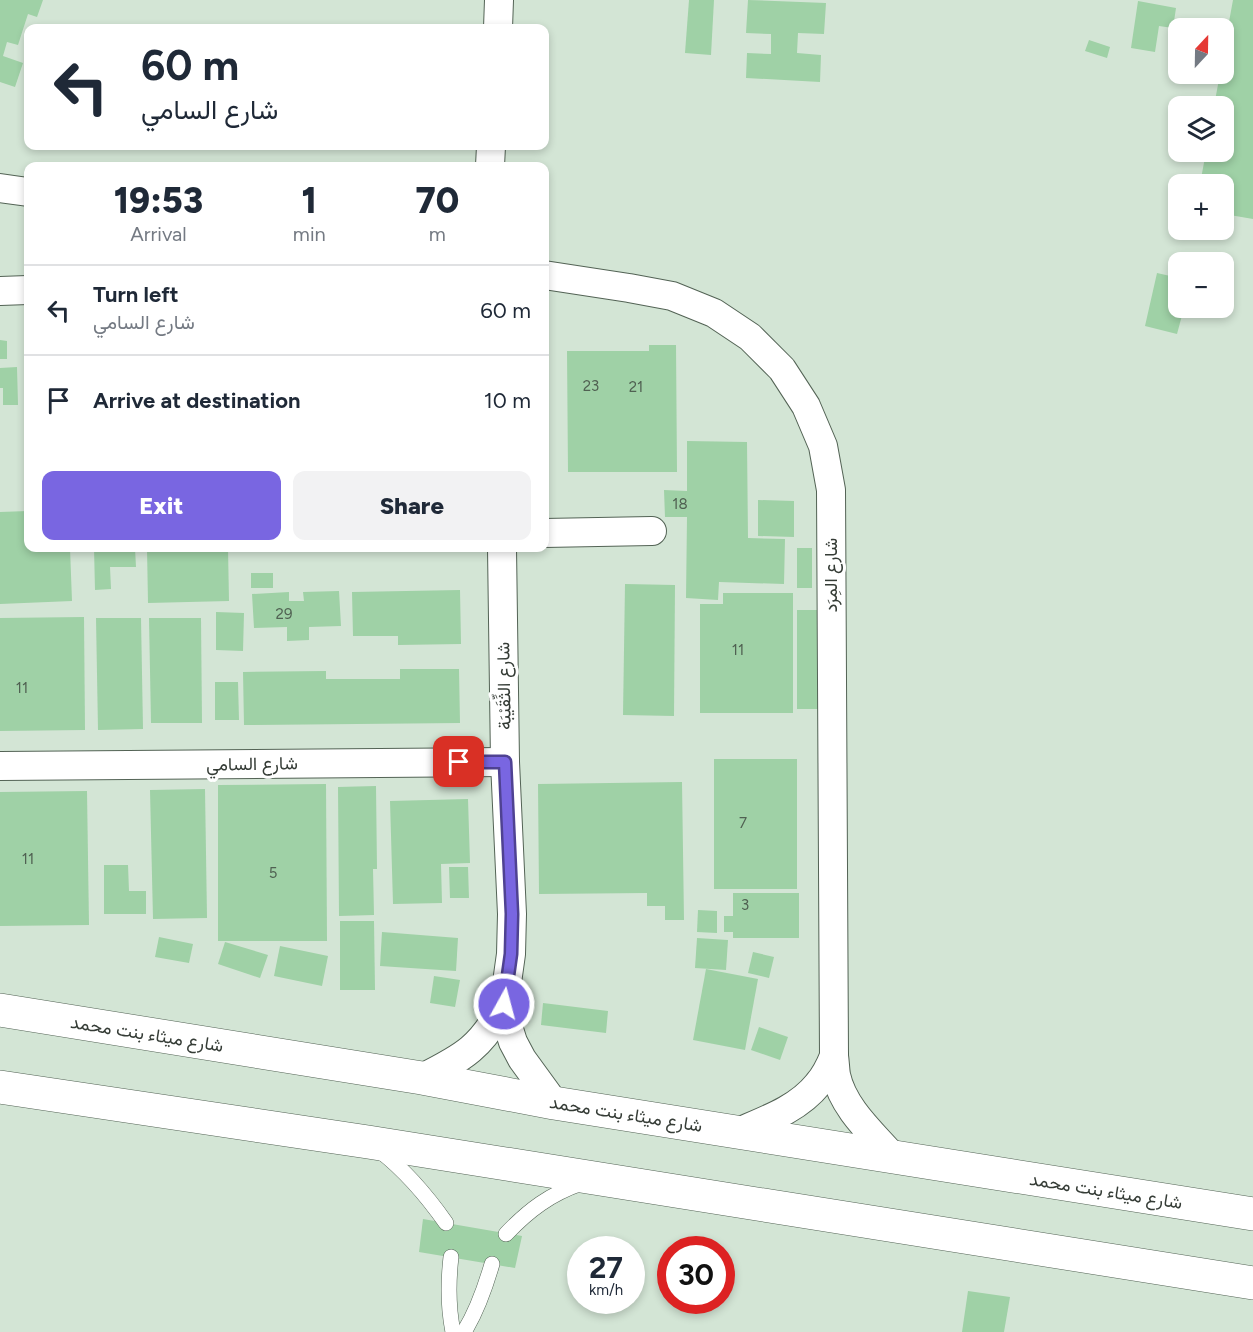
<!DOCTYPE html>
<meta charset="utf-8">
<style>
body{margin:0;font-family:Figtree,Vazirmatn,sans-serif;background:#f2f2f3;color:#1f2937;height:100vh;display:flex;flex-direction:column;font-size:22px;white-space:nowrap}
*{box-sizing:border-box;margin:0}
p{font-size:20px;color:#747a83}
.icon{flex:none;width:33px;height:33px;fill:none;stroke:currentColor;stroke-width:2;stroke-linecap:round;stroke-linejoin:round}
.map{position:relative;flex:1;overflow:hidden}
.side{position:absolute;left:24px;top:162px;width:525px;height:390px;display:flex;flex-direction:column;background:#fff;border-radius:12px;box-shadow:0 3px 9px #0003}
.side>*{flex:none}
.guide{position:absolute;left:24px;top:24px;width:525px;height:126px;border-radius:12px;box-shadow:0 3px 9px #0003;background:#fff;color:#1f2937;overflow:hidden}
.needle{width:39px;rotate:22deg}
.fabs{position:absolute;left:1168px;top:18px;display:grid;gap:12px}
.fabs a{display:grid;place-items:center;width:66px;height:66px;border-radius:12px;background:#fff;box-shadow:0 3px 9px #0003;font-size:30px}
.speed{position:absolute;left:567px;top:1236px;display:flex;gap:12px;font-size:30px;font-weight:700;text-align:center}
.speed>*{display:grid;place-content:center;width:78px;height:78px;border-radius:50%;background:#fff;box-shadow:0 3px 9px #0003;line-height:1}
.speed small{font-size:15px;font-weight:400}
.speed .limit{border:9px solid #d22;background:#fff;color:#111}
.pin{position:absolute;display:grid;place-items:center;width:51px;height:51px;color:#fff;margin:-26px;border-radius:12px;box-shadow:0 3px 9px #0006}
.me{position:absolute;width:66px;margin:-33px;rotate:7deg;stroke-linejoin:round;filter:drop-shadow(0 0 4px #0008)}
.turn{display:flex;align-items:center;gap:21px;height:126px;padding:0 18px;font-size:27px}
.turn .icon{width:78px;height:78px;stroke-width:2.5}
.turn b{display:block;font-size:42px;line-height:51px}
.eta{display:flex;justify-content:space-evenly;align-items:center;height:102px;text-align:center}
.eta b{font-size:36px;font-weight:800;line-height:42px}
.action{display:flex;gap:12px;margin-top:auto;padding:12px 18px}
.action a{flex:1;height:69px;border-radius:12px;background:#7966e1;color:#fff;font-size:24px;font-weight:800;line-height:69px;text-align:center}
.action a+a{background:#f2f2f3;color:#1f2937}
ul{padding:0;list-style:none}
li{display:flex;align-items:center;gap:18px;height:90px;padding:0 18px;border-top:2px solid #e0e1e3}
li div{flex:1}
li b{display:block;font-size:22px}
li em{font-style:normal}
.map>svg:first-child{display:block}
.building{fill:#9fd1a6}
.lines{fill:none;stroke-linecap:round;stroke-linejoin:round}
.lane-casing{stroke:#536355;stroke-width:16}
.street-casing{stroke:#536355;stroke-width:30}
.secondary-casing{stroke:#536355;stroke-width:34}
.lane{stroke:#fff;stroke-width:15}
.street{stroke:#fff;stroke-width:28}
.secondary{stroke:#fff;stroke-width:33}
.route-casing{stroke:#4f4292;stroke-width:15}
.route{stroke:#7966e1;stroke-width:10}
.labels{text-anchor:middle;dominant-baseline:central;stroke-width:6;stroke-linejoin:round;paint-order:stroke}
.number-label{font-size:15px;fill:#506152}
.street-label{font-size:18px;fill:#353c36;stroke:#fff}
</style>
<div class="map">
<svg width="1253" height="1332" viewBox="0 0 1253 1332">
<rect width="100%" height="100%" fill="#d3e5d5"/>
<g class="building">
<path d="M0,0H43L37,17L28,14L18,45L7,42L3,56L23,63L15,87L0,82Z"/>
<path d="M689,0H714L711,55L685,53Z"/>
<path d="M748,0L826,3L824,34L798,33L797,53L821,55L820,82L746,78L747,53L771,54V34L746,33Z"/>
<path d="M1233,0H1253V219L1224,214V184H1200L1206,152H1224V106H1214L1220,74H1224V49Z"/>
<path d="M1138,1L1176,8L1173,28L1159,26L1155,52L1131,48Z"/>
<path d="M1089,40L1110,47L1107,58L1085,51Z"/>
<path d="M1157,273L1179,278V308H1184L1177,334L1145,326Z"/>
<path d="M0,340L7,341V359H0Z"/>
<path d="M649,345H676L677,472H568L567,351H649Z"/>
<rect x="25" y="366" width="3" height="55"/>
<path d="M17,367L18,405H3V388H0V368Z"/>
<path d="M544,368H547L549,458H544Z"/>
<path d="M687,441L747,442L748,538L785,539L784,584L719,582L718,600L686,598L687,517H665L664,490L687,491Z"/>
<path d="M758,500L794,501V537L758,536Z"/>
<path d="M28,511V548H70L72,601L0,604V512Z"/>
<path d="M94,548H135L136,567H110L111,589L95,590Z"/>
<path d="M147,548H228L229,601L148,603Z"/>
<rect x="797" y="548" width="15" height="40"/>
<rect x="251" y="573" width="22" height="15"/>
<path d="M625,584L675,585L674,716L623,715Z"/>
<path d="M460,590L461,644L398,645V636H353L352,592Z"/>
<path d="M339,591L341,626L309,627V640L287,641V627L254,628L252,594L289,592V601H304L303,592Z"/>
<path d="M723,593H793V713H700V604H723Z"/>
<path d="M797,610H818L819,709H797Z"/>
<path d="M216,612L244,613L243,651L216,650Z"/>
<path d="M84,617L85,730L0,731V618Z"/>
<path d="M96,618H141L143,729L98,730Z"/>
<path d="M149,618H201L202,723H151Z"/>
<path d="M400,669H459L460,723L244,725L243,672L326,671V679H400Z"/>
<path d="M215,682H238L239,720H215Z"/>
<rect x="714" y="759" width="83" height="130"/>
<path d="M682,782L684,920H665V906H647V893L539,894L538,784Z"/>
<path d="M326,784L327,941H218V785Z"/>
<path d="M376,786L377,869H373L374,915L339,916L338,787Z"/>
<path d="M205,789L207,918L153,919L150,790Z"/>
<path d="M87,791L89,925L0,926V792Z"/>
<path d="M468,799L470,863L441,864L442,903L393,904L390,801Z"/>
<path d="M104,865H128L129,891H146V914H104Z"/>
<path d="M449,867H468L469,898H450Z"/>
<path d="M733,893H799V938H733V932H724V916H733Z"/>
<path d="M698,910L717,911V933L697,932Z"/>
<path d="M340,921H374L375,990H340Z"/>
<path d="M382,932L458,938L456,971L380,966Z"/>
<path d="M159,937L193,944L189,963L155,957Z"/>
<path d="M697,938L728,940L726,970L695,968Z"/>
<path d="M225,942L268,955L260,978L218,964Z"/>
<path d="M280,946L328,956L322,986L274,976Z"/>
<path d="M753,952L774,957L769,978L748,973Z"/>
<path d="M706,969L758,979L745,1050L693,1040Z"/>
<path d="M434,976L460,980L455,1007L430,1003Z"/>
<path d="M543,1003L608,1011L606,1033L541,1025Z"/>
<path d="M759,1027L788,1037L780,1060L751,1050Z"/>
<path d="M423,1219L522,1236L515,1268L419,1252Z"/>
<path d="M968,1291L1010,1297L1004,1332H962Z"/>
</g>
<g class="lines">
<g class="lane-casing">
<g id="lane">
<path d="M380,1151C407,1172 427,1196 446,1223"/>
<path d="M506,1234C529,1210 550,1194 582,1183"/>
<path d="M451,1257C448,1283 448,1307 453,1332"/>
<path d="M464,1332C477,1311 485,1288 492,1264"/>
</g>
</g>
<g class="street-casing">
<g id="street">
<path d="M498,28L499,0"/>
<path d="M490,166L491,146"/>
<path d="M0,188L28,192"/>
<path d="M544,275L629,288L672,296L714,313L750,337L782,369L806,406L823,446L831,490L834,1056C835,1062 835,1069 836,1075C843,1108 872,1133 893,1157"/>
<path d="M0,291L28,290"/>
<path d="M544,533L652,531"/>
<path d="M502,548L505,762L512,914L511,954L504,1004L507,1023L513,1042L522,1059L554,1103"/>
<path d="M0,766L505,762"/>
<path d="M422,1078C464,1057 482,1047 504,1004"/>
<path d="M738,1132C766,1120 798,1109 818,1084C825,1076 830,1066 834,1056"/>
</g>
</g>
<g class="secondary-casing">
<g id="secondary">
<path d="M0,1010L422,1078L554,1103L1253,1214"/>
<path d="M0,1087L368,1142L1253,1283"/>
</g>
</g>
<use href="#lane" class="lane"/>
<use href="#street" class="street"/>
<use href="#secondary" class="secondary"/>
</g>
<g class="lines">
<g class="route-casing">
<path id="route" d="M459,762H505L512,914L511,954L504,1004"/>
</g>
<use href="#route" class="route"/>
</g>
<g class="labels">
<g class="number-label">
<text x="591" y="386">23</text>
<text x="636" y="387">21</text>
<text x="680" y="504">18</text>
<text x="284" y="614">29</text>
<text x="738" y="650">11</text>
<text x="22" y="688">11</text>
<text x="743" y="823">7</text>
<text x="28" y="859">11</text>
<text x="273" y="873">5</text>
<text x="745" y="905">3</text>
</g>
<g class="street-label">
<text transform="translate(831 575) rotate(-90)">شارع المِرَد</text>
<text transform="translate(504 686) rotate(-91)">شارع الثِّقَيْبَة</text>
<text transform="translate(252 764) rotate(-1)">شارع السامي</text>
<text transform="translate(147 1034) rotate(9)">شارع ميثاء بنت محمد</text>
<text transform="translate(626 1114) rotate(9)">شارع ميثاء بنت محمد</text>
<text transform="translate(1106 1191) rotate(9)">شارع ميثاء بنت محمد</text>
</g>
</g>
</svg>
<div class="fabs">
<a><svg class="needle" viewBox="-14 -14 28 28"><path d="M0-13l5 13h-10z" fill="#e53935"/><path d="M0 13l5-13h-10z" fill="#747a83"/></svg></a>
<a><svg class="icon" aria-label="layers" viewBox="0 0 24 24"><path d="M12 4l9 5-9 5-9-5zM3 14l9 5 9-5"/></svg></a>
<a>+</a>
<a>−</a>
</div>
<div class="speed"><div>27<small>km/h</small></div><div class="limit">30</div></div>
<div class="pin" style="left:459px;top:762px;background:#d93025"><svg class="icon" aria-label="arrive" viewBox="0 0 24 24"><path d="M6 21V4h12l-3 4 3 4H6"/></svg></div>
<svg class="me" style="left:504px;top:1004px" viewBox="-20 -20 40 40"><circle r="17" fill="#7966e1" stroke="#fff" stroke-width="3"/><path d="M0-11L8 9 0 5-8 9z" fill="#fff"/></svg>
<div class="guide">
<div class="turn"><svg class="icon" aria-label="left" viewBox="0 0 24 24"><path d="M17 20v-9H6M10 6l-5 5 5 5"/></svg><div><b>60 m</b>شارع السامي</div></div>
</div>
<section class="side">
<div class="eta">
<div><b>19:53</b><p>Arrival</p></div>
<div><b>1</b><p>min</p></div>
<div><b>70</b><p>m</p></div>
</div>
<ul>
<li><svg class="icon" aria-label="left" viewBox="0 0 24 24"><path d="M17 20v-9H6M10 6l-5 5 5 5"/></svg><div><b>Turn left</b><p>شارع السامي</p></div><em>60 m</em></li>
<li><svg class="icon" aria-label="arrive" viewBox="0 0 24 24"><path d="M6 21V4h12l-3 4 3 4H6"/></svg><div><b>Arrive at destination</b></div><em>10 m</em></li>
</ul>
<div class="action"><a>Exit</a><a>Share</a></div>
</section>
</div>
